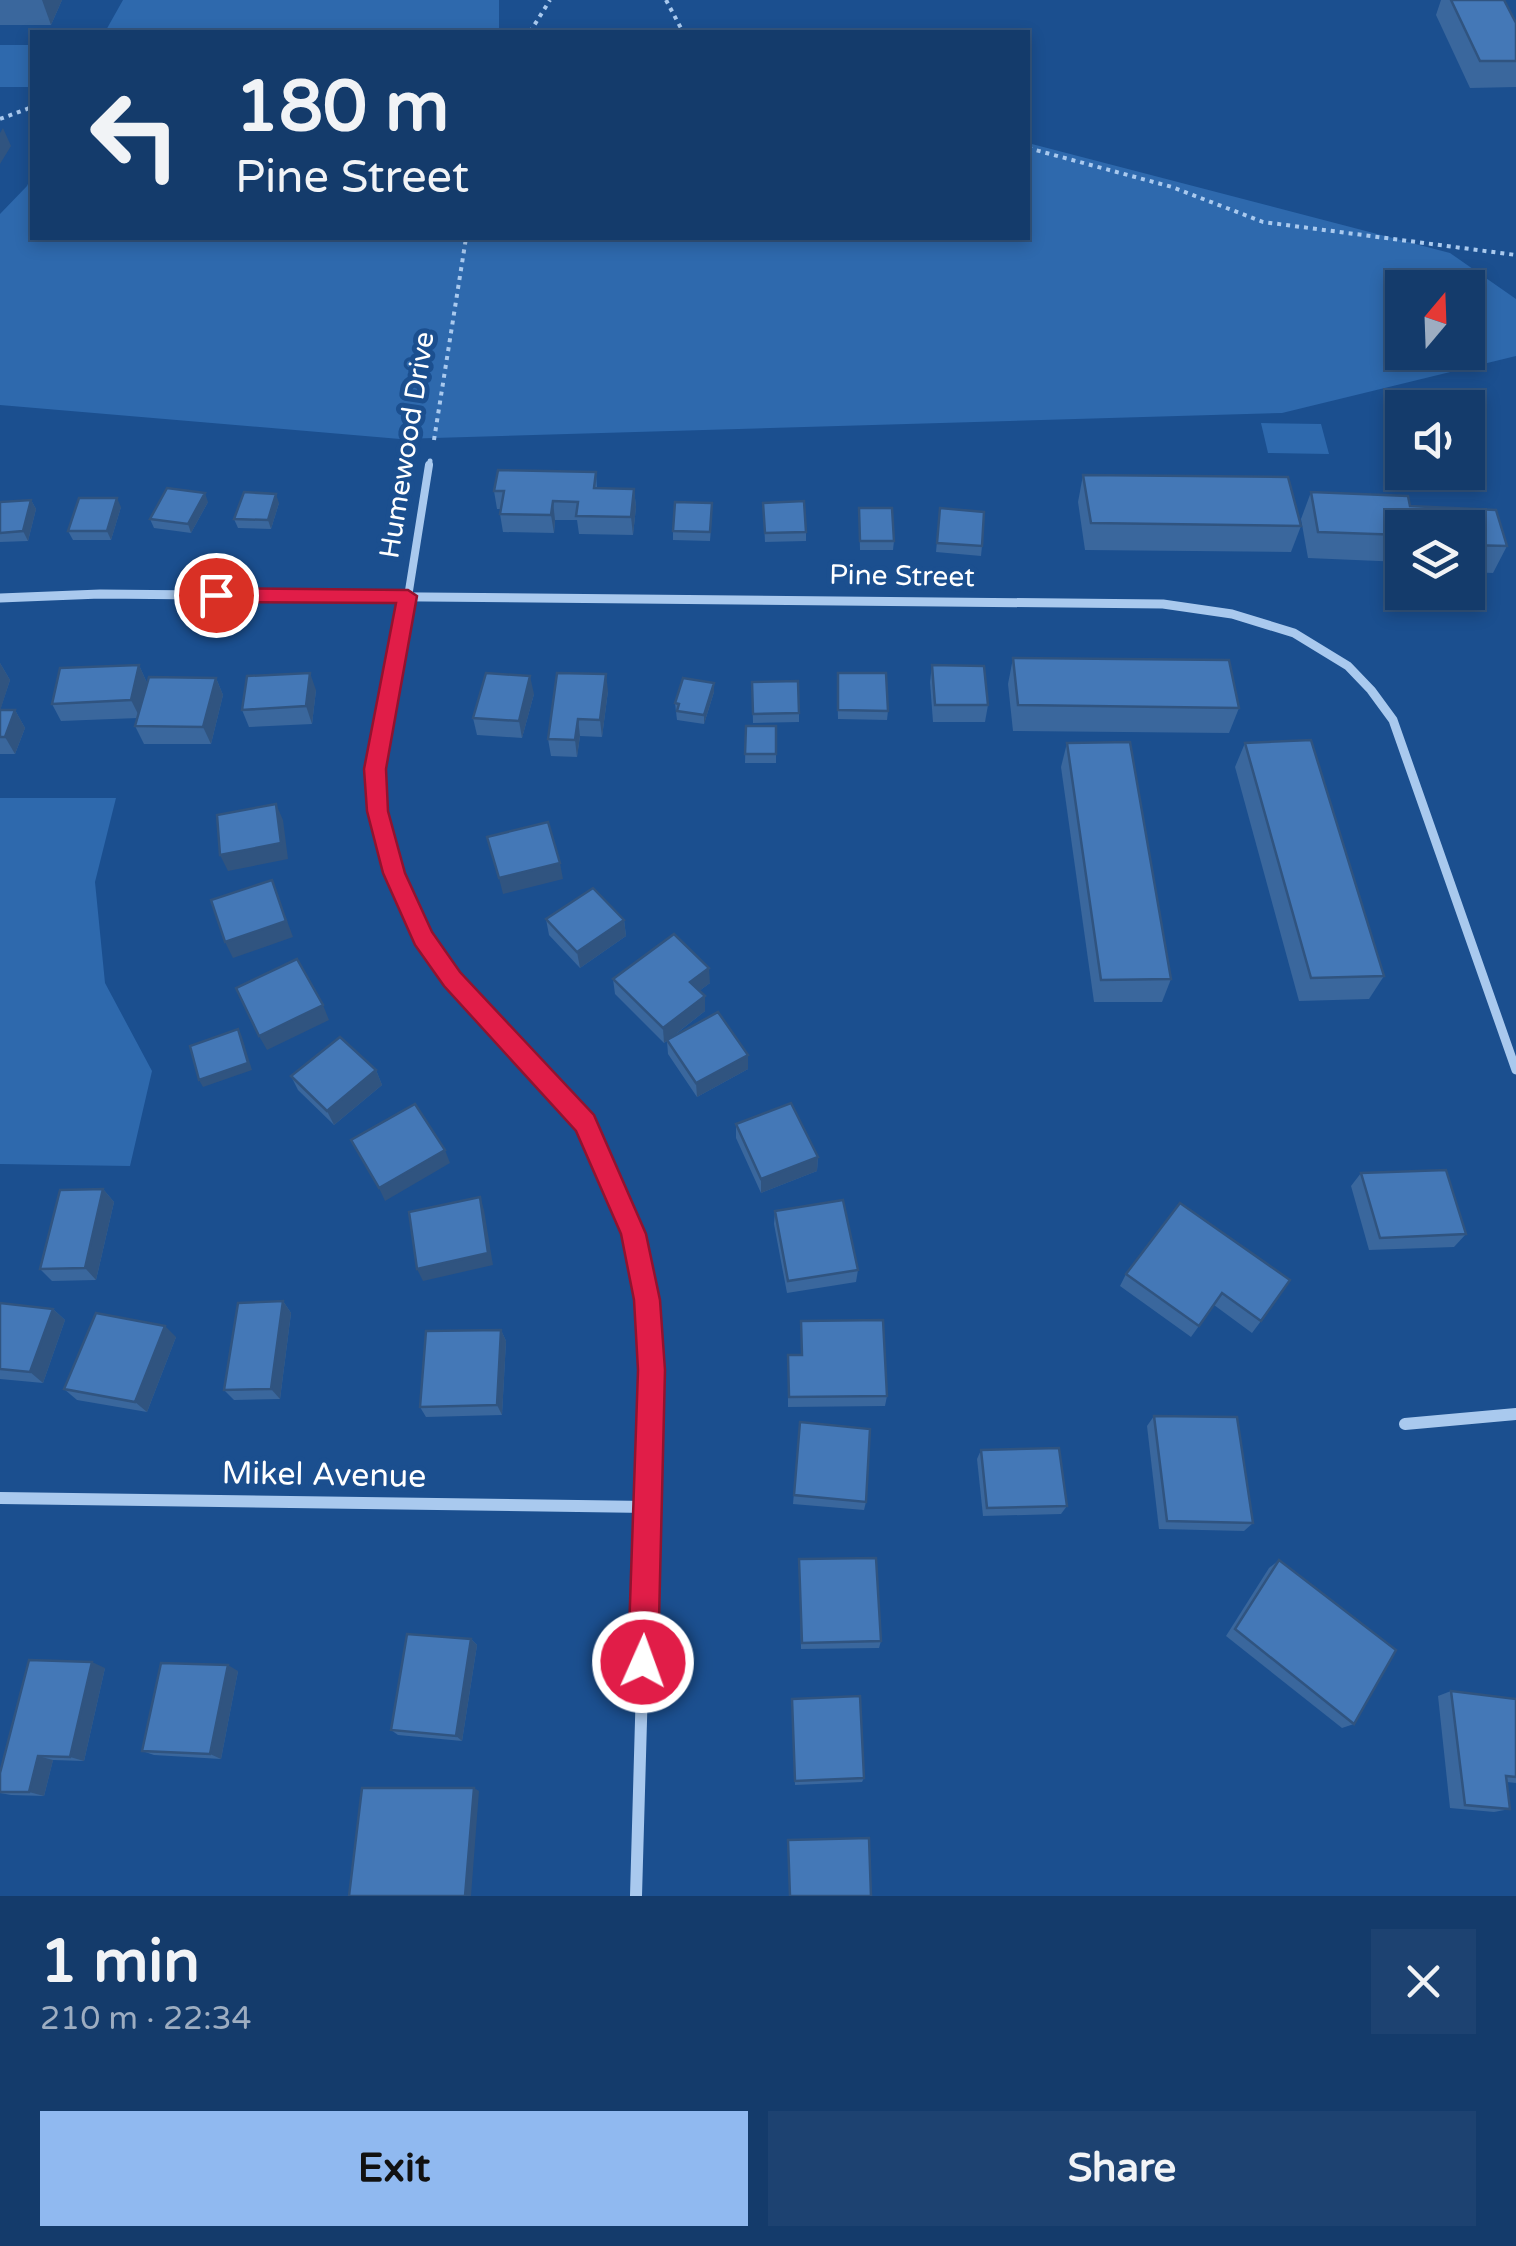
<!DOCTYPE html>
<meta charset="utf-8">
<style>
body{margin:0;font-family:"Varela Round",sans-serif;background:#1d4271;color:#f1f3f6;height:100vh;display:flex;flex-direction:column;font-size:38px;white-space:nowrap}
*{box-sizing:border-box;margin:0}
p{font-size:32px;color:#9dadc1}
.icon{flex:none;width:55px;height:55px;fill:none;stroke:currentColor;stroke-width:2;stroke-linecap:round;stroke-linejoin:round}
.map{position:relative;height:1896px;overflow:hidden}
.drawer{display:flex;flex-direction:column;background:#143b6b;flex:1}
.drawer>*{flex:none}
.banner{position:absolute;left:30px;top:30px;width:1000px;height:210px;border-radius:0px;box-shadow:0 5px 15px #0003,0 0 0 2px #33557e;background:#143b6b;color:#f1f3f6;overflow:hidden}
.needle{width:65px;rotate:19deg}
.fabs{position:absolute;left:1385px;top:270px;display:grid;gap:20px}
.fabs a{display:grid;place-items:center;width:100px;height:100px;border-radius:0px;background:#143b6b;box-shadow:0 5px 15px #0003,0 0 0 2px #33557e;font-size:50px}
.pin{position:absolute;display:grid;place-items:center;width:85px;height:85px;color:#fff;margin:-42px;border:5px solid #fff;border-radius:50%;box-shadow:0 2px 10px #0007}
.me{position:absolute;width:110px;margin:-55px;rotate:2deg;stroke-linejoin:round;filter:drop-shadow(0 0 8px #0008)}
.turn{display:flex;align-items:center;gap:35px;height:210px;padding:0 40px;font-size:45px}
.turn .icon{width:130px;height:130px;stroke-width:2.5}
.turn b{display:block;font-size:70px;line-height:85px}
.round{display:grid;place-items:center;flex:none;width:105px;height:105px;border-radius:0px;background:#1d4271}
.head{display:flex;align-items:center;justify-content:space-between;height:170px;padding:0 40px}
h1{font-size:60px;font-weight:800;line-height:75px}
.primary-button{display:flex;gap:20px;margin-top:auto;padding:20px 40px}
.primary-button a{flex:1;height:115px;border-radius:0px;background:#90b9f0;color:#111;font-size:40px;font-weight:800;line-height:115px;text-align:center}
.primary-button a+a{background:#1d4271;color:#f1f3f6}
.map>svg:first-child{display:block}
.green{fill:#2e69ad;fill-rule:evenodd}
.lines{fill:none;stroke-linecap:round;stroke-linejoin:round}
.path{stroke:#a9c9ee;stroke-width:4;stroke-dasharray:4 5;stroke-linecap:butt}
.service-far1{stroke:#a9c9ee;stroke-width:5}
.service{stroke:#a9c9ee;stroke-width:8}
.minor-far1{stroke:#a9c9ee;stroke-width:9}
.minor{stroke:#a9c9ee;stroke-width:12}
.wall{fill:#3a679d}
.shaded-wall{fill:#305480}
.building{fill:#4478b7;stroke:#305480;stroke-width:2.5}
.route{fill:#e11d48;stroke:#92132f;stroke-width:2.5}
.labels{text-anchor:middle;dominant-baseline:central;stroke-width:10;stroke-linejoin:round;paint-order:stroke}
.street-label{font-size:28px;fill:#fff;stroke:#1b4f8f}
.near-street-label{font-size:32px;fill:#fff;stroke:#1b4f8f}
</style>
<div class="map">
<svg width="1516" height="1896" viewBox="0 0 1516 1896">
<rect width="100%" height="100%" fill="#1b4f8f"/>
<g class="green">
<path d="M123,0H499V32H105Z"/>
<rect x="0" y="45" width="32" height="42"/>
<path d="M1028,143L1450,253L1516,299V356L1282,413L400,439L0,405V214L27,186L32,175V238H1028ZM1402,288H1468V352H1402Z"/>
<path d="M1261,423L1321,424L1329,454L1268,453Z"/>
<path d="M0,798H116L95,882L105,983L152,1071L130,1166L0,1164Z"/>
</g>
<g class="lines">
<g class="path">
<path d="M666,0L683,32"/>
<path d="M530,32L550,0"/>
<path d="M0,119L32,107"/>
<path d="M1028,148L1172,187L1263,222L1516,255"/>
<path d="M434,440L466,238"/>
</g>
<path class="service-far1" d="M429,468L430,461"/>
<path class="service" d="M408,597L429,465"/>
<g class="minor-far1">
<path d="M408,597C396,651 378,706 376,761C369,898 465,993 553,1084"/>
<path d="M0,598L100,594L1163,604L1232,614L1294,633L1348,666L1371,690L1393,720L1516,1070"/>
</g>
<g class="minor">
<path d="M551,1081C626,1160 644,1266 651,1371L636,1896"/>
<path d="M1405,1424L1516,1414"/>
<path d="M0,1498L648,1507"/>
</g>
</g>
<g class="wall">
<path d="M0,0H62L51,25H0Z"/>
<path d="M1441,0H1504L1516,23V87L1470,88L1436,15Z"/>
<path d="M596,472L597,488L634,489L636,507L633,535L579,534L577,520H555L554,533L503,532L500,514L501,509H497L494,491Z"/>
<path d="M1083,475L1301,526L1291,552L1085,550L1078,502Z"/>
<path d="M1311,492L1408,496L1410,506L1496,510L1507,546L1493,573L1468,572V528H1402V565V562L1308,558L1301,519Z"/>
<path d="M31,500L36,509L28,541L0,542V502Z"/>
<path d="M208,502L191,533L154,528L150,519Z"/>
<path d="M279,503L271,529L238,528L234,519Z"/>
<path d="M763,503L806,532V541L765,542Z"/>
<path d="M121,507L111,540H73L68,531Z"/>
<path d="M859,508L894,541L893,550H860Z"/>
<path d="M940,508L982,546L981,556L936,552Z"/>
<path d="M712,513L710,541L673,540V531Z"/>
<path d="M1013,658L1239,708L1229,733L1013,731L1008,684Z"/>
<path d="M0,663L10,680L0,710H15L25,728L15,754H0Z"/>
<path d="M139,665L147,683L216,678L223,695L211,744H144L135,726L138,718L61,721L52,704Z"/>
<path d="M932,665L988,705L985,722H933L930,682Z"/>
<path d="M752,682L799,713V722L753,723Z"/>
<path d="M837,682L888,711L887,720L838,719Z"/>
<path d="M714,683V692L704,724L677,720L675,703Z"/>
<path d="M316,690L312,724L249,727L242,710Z"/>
<path d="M608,691L602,737L580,736L577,757L551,756L548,739Z"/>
<path d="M534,694L522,738L477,735L473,718Z"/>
<path d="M746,726H776V763H745Z"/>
<path d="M1067,743L1171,979L1162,1002H1094L1061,767Z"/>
<path d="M1245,743L1384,976L1369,999L1299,1001L1235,767Z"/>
<path d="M546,919L624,920L626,936L580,968L549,935Z"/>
<path d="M613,979L710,983L699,991L705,1011L672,1037L748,1069L697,1097L668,1054L667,1041L664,1043L615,994Z"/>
<path d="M376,1070L382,1085L334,1125L298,1090L291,1076Z"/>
<path d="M736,1124L818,1157L817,1171L761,1193L736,1138Z"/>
<path d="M1361,1173L1466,1234L1454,1247L1369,1250L1351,1186Z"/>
<path d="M103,1189L114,1202L96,1280L52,1281L40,1269Z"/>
<path d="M1180,1203L1261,1321L1252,1333L1214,1305L1191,1337L1120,1286L1126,1274Z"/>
<path d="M775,1211L858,1270L856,1282L787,1293L774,1224Z"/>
<path d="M283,1301L291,1313L280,1399L234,1400L224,1390Z"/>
<path d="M0,1303L53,1309L65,1320L43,1383L0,1379Z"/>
<path d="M801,1321L887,1396L885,1406L788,1407V1355H801Z"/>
<path d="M501,1330L506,1341L502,1415L426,1417L420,1407Z"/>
<path d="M176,1337L147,1412L77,1400L64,1389Z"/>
<path d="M1154,1416L1253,1523L1244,1531L1159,1529L1147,1426Z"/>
<path d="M800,1422L866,1502L864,1510L793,1504Z"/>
<path d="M981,1450L1067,1506L1061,1514L983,1516L977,1459Z"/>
<path d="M799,1559L881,1641L879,1648L801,1649Z"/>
<path d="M1279,1560L1354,1724L1342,1728L1226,1636L1269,1568Z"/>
<path d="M471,1639L477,1645L462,1741L398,1735L391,1730Z"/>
<path d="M105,1668L84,1761L53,1760L44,1796L11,1795L0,1793V1773Z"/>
<path d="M238,1671L221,1759L154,1755L142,1751Z"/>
<path d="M1451,1691L1516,1699V1783L1507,1782L1510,1809L1494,1812L1450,1808L1438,1696Z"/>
<path d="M792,1699L864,1778L862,1782L795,1785Z"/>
</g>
<g class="shaded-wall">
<path d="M42,0H62L51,25Z"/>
<path d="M3,128L11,146L0,164V133Z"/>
<path d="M634,489L636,507L633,535L631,517Z"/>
<path d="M205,493L208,502L191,533L188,524Z"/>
<path d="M276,494L279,503L271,529L268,520Z"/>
<path d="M117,498L121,507L111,540L107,531Z"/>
<path d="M31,500L36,509L28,541L23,531Z"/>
<path d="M553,501L555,520L554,533L551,515Z"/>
<path d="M0,663L10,680L0,711Z"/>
<path d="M139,665L147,683L140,718L131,700Z"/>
<path d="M310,673L316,690L312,724L306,706Z"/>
<path d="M606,674L608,691L602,737L600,720Z"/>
<path d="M530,676L534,694L522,738L519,721Z"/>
<path d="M216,678L223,695L211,744L203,727Z"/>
<path d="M714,683V692L704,724V715Z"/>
<path d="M15,710L25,728L15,754L5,737Z"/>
<path d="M578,719L580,736L577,757L575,740Z"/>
<path d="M276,804L283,820L288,859L228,871L220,855Z"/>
<path d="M560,863L563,879L503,894L499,878Z"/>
<path d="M272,880L293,937L233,958L225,942Z"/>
<path d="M624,920L626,936L580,968L577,952Z"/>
<path d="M709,968L710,983L691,997L690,982Z"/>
<path d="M705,996V1011L664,1043L663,1028Z"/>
<path d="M323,1005L329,1020L267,1050L259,1036Z"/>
<path d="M238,1029L242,1037L252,1070L203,1087L199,1080Z"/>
<path d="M748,1055V1069L697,1097L696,1083Z"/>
<path d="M376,1070L382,1085L334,1125L327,1111Z"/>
<path d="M445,1150L450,1163L385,1201L379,1188Z"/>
<path d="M818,1157L817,1171L761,1193V1179Z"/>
<path d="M103,1189L114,1202L96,1280L85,1268Z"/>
<path d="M480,1197L484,1210L493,1265L423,1281L417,1269Z"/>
<path d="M283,1301L291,1313L280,1399L271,1389Z"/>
<path d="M53,1309L65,1320L43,1383L30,1372Z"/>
<path d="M165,1326L176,1337L147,1412L135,1402Z"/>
<path d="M501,1330L506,1341L502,1415L497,1405Z"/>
<path d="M471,1639L477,1645L462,1741L456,1736Z"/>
<path d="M92,1662L105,1668L84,1761L70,1757Z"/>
<path d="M228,1665L238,1671L221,1759L210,1754Z"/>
<path d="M38,1756L53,1760L44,1796L29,1792Z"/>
<path d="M474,1788L479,1791L471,1896H465Z"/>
</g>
<g class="building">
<path d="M1451,0H1504L1516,23V61H1480Z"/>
<path d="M498,470L596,472L594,488L634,489L631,517L576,516L578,502L553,501L551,515L500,514L504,491H494Z"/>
<path d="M1083,475L1288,477L1301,526L1091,523Z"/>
<path d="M167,488L205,493L188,524L150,519Z"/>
<path d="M244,492L276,494L268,520L234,519Z"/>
<path d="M1311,492L1408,496L1410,506L1496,510L1507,546L1468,545V528H1402V535L1318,532Z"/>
<path d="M79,498H117L107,531H68Z"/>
<path d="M31,500L23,531L0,533V502Z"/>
<path d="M804,501L806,532L765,533L763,503Z"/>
<path d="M675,502L712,503L710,532L673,531Z"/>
<path d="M859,508H892L894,541H860Z"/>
<path d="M940,508L984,512L982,546L937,543Z"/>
<path d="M1013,658L1229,660L1239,708L1018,705Z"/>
<path d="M139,665L131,700L52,704L60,668Z"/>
<path d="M932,665L984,666L988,705H935Z"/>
<path d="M310,673L306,706L242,710L247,676Z"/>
<path d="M486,673L530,676L519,721L473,718Z"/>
<path d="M557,673L606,674L600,720L578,719L575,740L548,739Z"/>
<path d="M838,673H886L888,711L838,710Z"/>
<path d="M149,677L216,678L203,727L135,726Z"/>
<path d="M683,678L714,683L704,715L677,711L679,704L675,703Z"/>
<path d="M798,681L799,713L753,714L752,682Z"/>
<path d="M0,710H15L5,737H0Z"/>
<path d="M746,726H776V754H745Z"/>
<path d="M1311,740L1384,976L1311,978L1245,743Z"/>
<path d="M1130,742L1171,979L1101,980L1067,743Z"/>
<path d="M276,804L281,843L220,855L217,815Z"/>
<path d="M548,822L560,863L499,878L487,837Z"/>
<path d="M272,880L286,921L225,942L211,900Z"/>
<path d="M593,888L624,920L577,952L546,919Z"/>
<path d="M674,934L709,968L690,982L705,996L663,1028L613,979Z"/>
<path d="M297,959L323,1005L259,1036L236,988Z"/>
<path d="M718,1012L748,1055L696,1083L667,1040Z"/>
<path d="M238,1029L248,1063L199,1080L190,1046Z"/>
<path d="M340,1037L376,1070L327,1111L291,1076Z"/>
<path d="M791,1103L818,1157L761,1179L736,1124Z"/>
<path d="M415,1104L445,1150L379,1188L351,1140Z"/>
<path d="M1446,1170L1466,1234L1380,1238L1361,1173Z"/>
<path d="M103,1189L85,1268L40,1269L60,1190Z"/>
<path d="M480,1197L488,1253L417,1269L409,1212Z"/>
<path d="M843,1200L858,1270L788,1281L775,1211Z"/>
<path d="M1180,1203L1290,1280L1261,1321L1222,1293L1199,1326L1126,1274Z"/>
<path d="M283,1301L271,1389L224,1390L238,1303Z"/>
<path d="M0,1303L53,1309L30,1372L0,1369Z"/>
<path d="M96,1313L165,1326L135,1402L64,1389Z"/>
<path d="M883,1320L887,1396L789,1397L788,1355H802L801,1321Z"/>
<path d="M501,1330L497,1405L420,1407L426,1331Z"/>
<path d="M1154,1416L1237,1417L1253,1523L1167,1521Z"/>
<path d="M800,1422L870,1429L866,1502L794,1495Z"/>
<path d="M1059,1448L1067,1506L987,1508L981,1450Z"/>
<path d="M876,1558L881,1641L802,1643L799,1559Z"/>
<path d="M1279,1560L1396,1650L1354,1724L1235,1629Z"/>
<path d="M407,1634L471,1639L456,1736L391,1730Z"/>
<path d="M29,1660L92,1662L70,1757L38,1756L29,1792H0V1773Z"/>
<path d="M161,1663L228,1665L210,1754L142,1751Z"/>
<path d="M1451,1691L1516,1699V1777L1506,1776L1510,1809L1465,1805Z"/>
<path d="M860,1696L864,1778L795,1781L792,1699Z"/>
<path d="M362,1788H474L465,1896H349Z"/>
<path d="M869,1838L871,1896H790L788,1840Z"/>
</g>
<path class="route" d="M216,588L408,590L417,596L386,769L388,811L405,873L432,932L460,972L594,1115L646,1234L660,1300L665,1370L658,1662L653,1673L643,1677L633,1673L628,1662L638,1370L634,1300L621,1234L576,1131L444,986L415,945L383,873L367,811L364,769L396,603L216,602L206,595Z"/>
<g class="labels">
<g class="street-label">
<text transform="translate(407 445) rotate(-81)">Humewood Drive</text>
<text transform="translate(902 576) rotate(1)">Pine Street</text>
</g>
<g class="near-street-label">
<text transform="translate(324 1475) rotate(1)">Mikel Avenue</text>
</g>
</g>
</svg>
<div class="fabs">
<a><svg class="needle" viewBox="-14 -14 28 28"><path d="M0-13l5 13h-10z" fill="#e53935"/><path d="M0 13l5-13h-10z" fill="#9dadc1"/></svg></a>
<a><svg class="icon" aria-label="sound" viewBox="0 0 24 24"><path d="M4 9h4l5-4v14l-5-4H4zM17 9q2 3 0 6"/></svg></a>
<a><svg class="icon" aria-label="layers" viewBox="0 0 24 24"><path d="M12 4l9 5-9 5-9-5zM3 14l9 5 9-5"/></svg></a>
</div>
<div class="pin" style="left:216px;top:595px;background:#d93025"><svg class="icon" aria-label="arrive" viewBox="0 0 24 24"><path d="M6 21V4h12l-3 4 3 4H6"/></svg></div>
<svg class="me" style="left:643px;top:1662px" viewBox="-20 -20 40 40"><circle r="17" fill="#e11d48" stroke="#fff" stroke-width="3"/><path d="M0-11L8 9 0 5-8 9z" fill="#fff"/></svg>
<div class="banner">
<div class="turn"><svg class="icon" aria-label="left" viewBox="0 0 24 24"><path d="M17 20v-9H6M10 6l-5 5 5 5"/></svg><div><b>180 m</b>Pine Street</div></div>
</div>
</div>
<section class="drawer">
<div class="head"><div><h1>1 min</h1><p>210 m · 22:34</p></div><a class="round"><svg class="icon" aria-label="close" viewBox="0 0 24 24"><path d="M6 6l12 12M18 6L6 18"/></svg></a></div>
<div class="primary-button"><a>Exit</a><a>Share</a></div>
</section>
